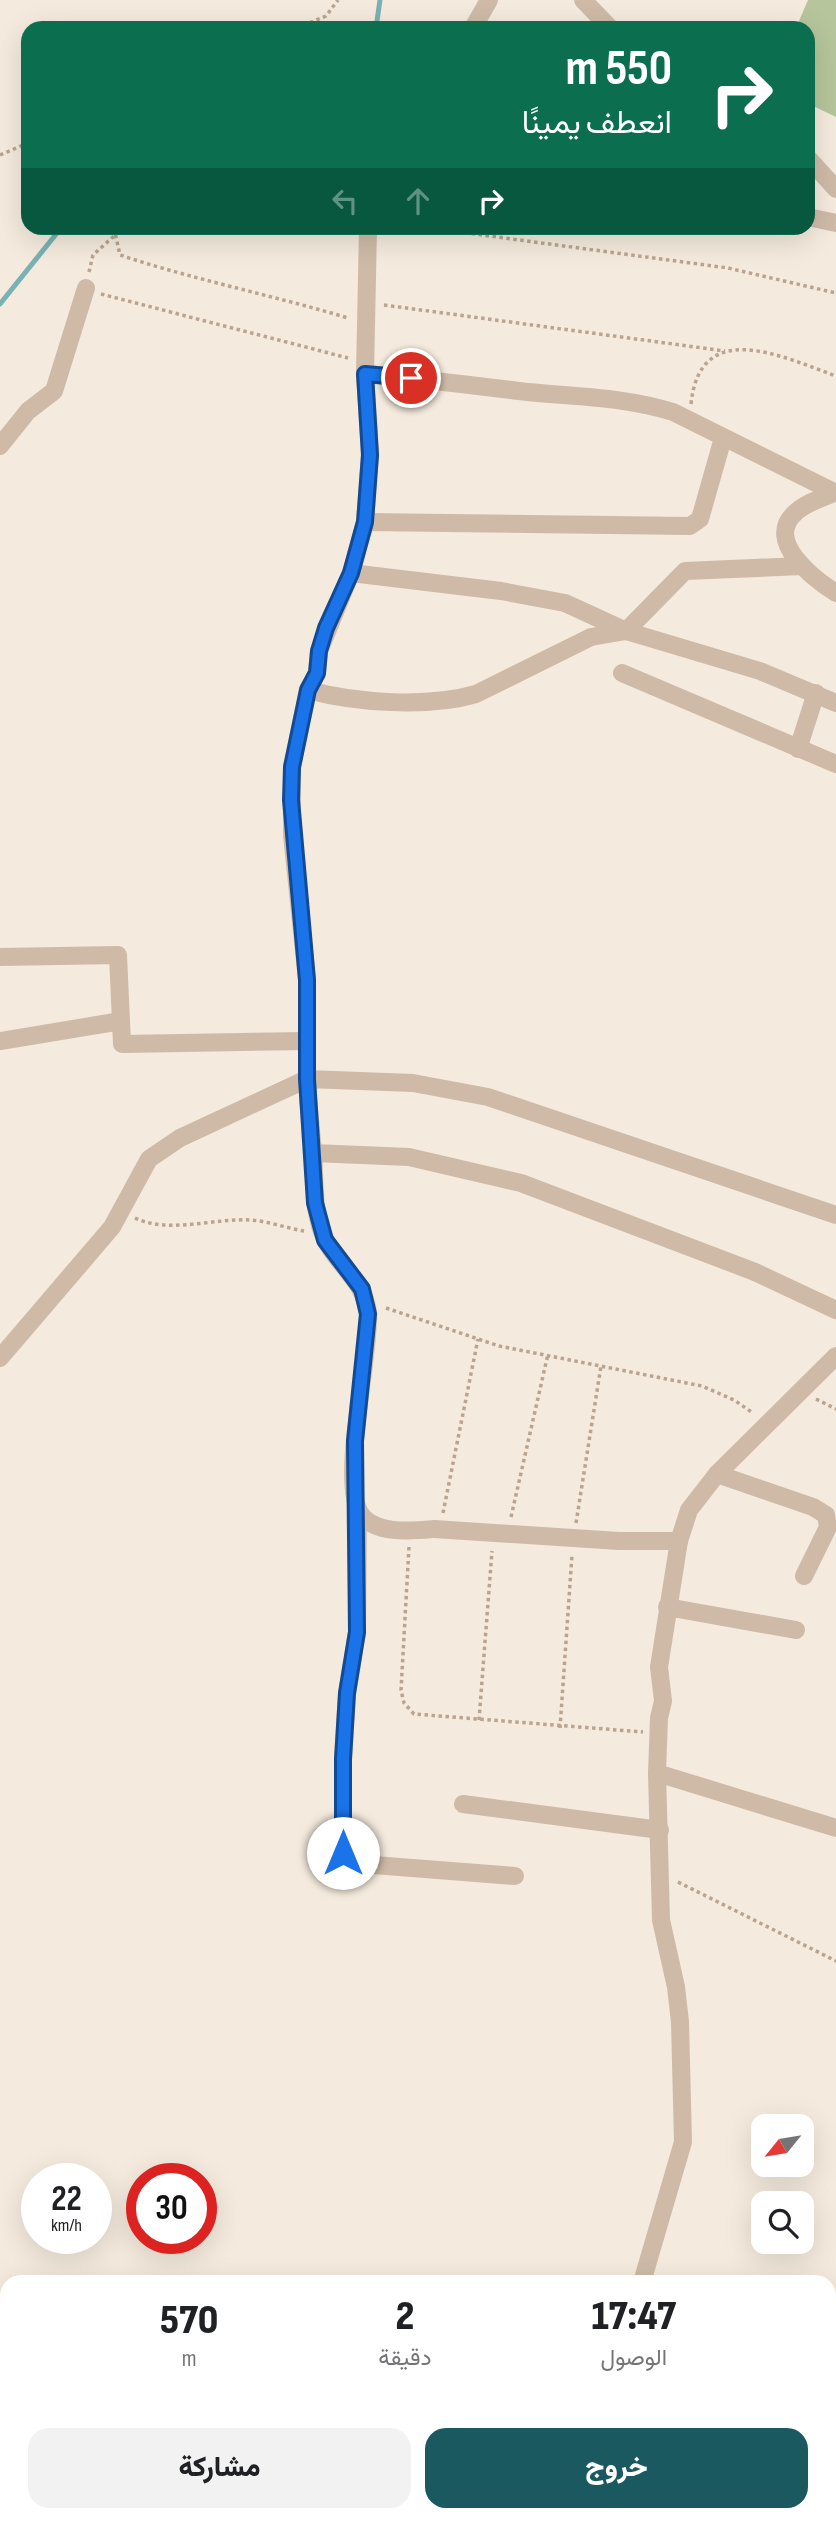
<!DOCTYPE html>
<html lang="ar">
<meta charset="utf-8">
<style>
body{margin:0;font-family:"Sofia Sans Condensed",Vazirmatn,sans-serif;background:#f2f2f2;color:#202124;direction:rtl;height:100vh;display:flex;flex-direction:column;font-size:26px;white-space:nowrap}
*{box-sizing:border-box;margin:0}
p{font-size:23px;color:#757577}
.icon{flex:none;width:38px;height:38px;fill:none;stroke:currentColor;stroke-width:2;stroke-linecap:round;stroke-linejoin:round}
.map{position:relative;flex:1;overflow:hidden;direction:ltr}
.panel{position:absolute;left:0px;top:2275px;width:836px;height:247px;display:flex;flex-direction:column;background:#fff;border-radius:21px 21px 0 0;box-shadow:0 7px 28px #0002;direction:rtl}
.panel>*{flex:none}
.top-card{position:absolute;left:21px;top:21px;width:794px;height:214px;border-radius:21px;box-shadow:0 7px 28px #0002;direction:rtl;background:#0b6e4f;color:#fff;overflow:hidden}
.needle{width:46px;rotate:240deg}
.controls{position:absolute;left:751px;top:2114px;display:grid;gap:14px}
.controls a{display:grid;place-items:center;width:63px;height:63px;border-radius:14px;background:#fff;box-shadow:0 7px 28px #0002;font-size:35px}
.speed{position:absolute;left:21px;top:2163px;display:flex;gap:14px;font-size:35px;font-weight:700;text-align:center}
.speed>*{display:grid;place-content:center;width:91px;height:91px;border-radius:50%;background:#fff;box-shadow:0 7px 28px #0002;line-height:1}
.speed small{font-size:18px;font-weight:400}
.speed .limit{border:10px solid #d22;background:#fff;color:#111}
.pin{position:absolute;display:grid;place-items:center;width:60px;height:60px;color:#fff;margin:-30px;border:4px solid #fff;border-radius:50%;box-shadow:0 2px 7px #0007}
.me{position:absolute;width:77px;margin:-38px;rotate:0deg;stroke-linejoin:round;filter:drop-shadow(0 0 5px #0008)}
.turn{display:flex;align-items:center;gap:24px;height:147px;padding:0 28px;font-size:32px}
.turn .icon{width:91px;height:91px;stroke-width:2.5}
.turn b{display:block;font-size:49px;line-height:60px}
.lanes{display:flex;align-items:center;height:66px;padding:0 28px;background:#0003;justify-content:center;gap:35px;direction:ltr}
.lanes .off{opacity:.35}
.eta{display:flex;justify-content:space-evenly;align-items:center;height:119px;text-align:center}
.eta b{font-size:42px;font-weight:800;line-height:49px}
.action{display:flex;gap:14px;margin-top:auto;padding:14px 28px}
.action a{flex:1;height:80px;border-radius:21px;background:#1a5960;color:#fff;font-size:28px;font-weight:800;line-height:80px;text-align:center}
.action a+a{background:#f2f2f2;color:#202124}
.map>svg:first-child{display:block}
.green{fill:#b6c59b}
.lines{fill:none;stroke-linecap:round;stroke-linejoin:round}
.stream{stroke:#79b1b4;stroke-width:5}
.path{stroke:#baa491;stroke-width:3.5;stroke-dasharray:3.5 3.5;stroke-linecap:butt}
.minor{stroke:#cebaa7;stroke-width:18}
.route-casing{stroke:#114b97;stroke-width:18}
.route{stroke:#1a73e8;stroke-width:12}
</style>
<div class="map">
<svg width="836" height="2521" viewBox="0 0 836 2521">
<rect width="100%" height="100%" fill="#f4eadd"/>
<path class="green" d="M808,0H836V117L809,104L808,28H796Z"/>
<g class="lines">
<g class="stream">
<path d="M376,28L380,0"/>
<path d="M0,304L61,228"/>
</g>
<g class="path">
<path d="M297,28L326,16L338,0"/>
<path d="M0,155L28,143"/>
<path d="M114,228L120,255C195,280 272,295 348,318"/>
<path d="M430,228L728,268L836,293"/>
<path d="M89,272L93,255L114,236"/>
<path d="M101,294L348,358"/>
<path d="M384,305L725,351"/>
<path d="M691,404C700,316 783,357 836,376"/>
<path d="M135,1218C169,1234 214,1218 250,1220C268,1221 286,1228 304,1231"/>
<path d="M386,1308L499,1346L702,1386L734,1400L753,1413"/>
<path d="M816,1399L836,1409"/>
<path d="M443,1513L478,1339"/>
<path d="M511,1517L548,1354"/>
<path d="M576,1523L601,1366"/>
<path d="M409,1547L401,1690L404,1703L414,1714L643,1732"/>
<path d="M479,1720L492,1551"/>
<path d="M560,1728L572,1555"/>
<path d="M678,1882L836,1961"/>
</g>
<g class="minor">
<path d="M583,0L610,28"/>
<path d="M473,28L489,0"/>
<path d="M808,158L836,189"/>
<path d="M808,217L836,223"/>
<path d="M365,374C417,378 468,385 519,391C571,397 622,396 673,412L836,493"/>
<path d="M0,446L28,411L54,391L86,288"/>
<path d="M834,493C822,498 805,503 795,513C764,541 814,579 836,593"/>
<path d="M365,522L690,526L700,519L723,438"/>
<path d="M351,573L501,591L565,603L626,631L685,571L802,566"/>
<path d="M622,673L836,764"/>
<path d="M308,690C356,703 428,708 476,694L591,637L626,631L760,671L836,703"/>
<path d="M798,749L816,693"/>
<path d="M0,957L118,955L122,1044L306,1041"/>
<path d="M0,1041L121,1021"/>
<path d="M313,1153L409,1157L521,1183L755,1272L836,1310"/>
<path d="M836,1215L488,1097L413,1083L307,1079C308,1104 311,1128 313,1153C315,1180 313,1206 322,1232C333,1263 365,1279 368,1313C370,1357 340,1480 360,1513C374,1535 412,1531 434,1529L619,1541H679L689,1510L717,1474L836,1356"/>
<path d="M0,1358L112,1227L149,1159L180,1138L307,1079V980L292,835V767L308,690L317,673L319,651L351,573L365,522L370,455L365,374L368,228"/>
<path d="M717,1474L813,1507L826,1515L828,1527L804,1576"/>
<path d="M358,1509L357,1632L347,1694L343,1759V1853L361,1864L515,1876"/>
<path d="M667,1607L796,1630"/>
<path d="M657,1773L836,1828"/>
<path d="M463,1804L660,1830"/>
<path d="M642,2282L683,2142L680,2022L676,1987L661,1920L657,1773L659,1718L663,1701L659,1667L679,1541"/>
<path d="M445,2521L449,2515"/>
</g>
</g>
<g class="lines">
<g class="route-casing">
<path id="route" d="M343,1853V1759L347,1693L357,1632L355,1441L368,1314L362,1289L325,1240L315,1203L307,1079V980L291,800L292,767L308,690L317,673L319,651L326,628L351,573L365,522L370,455L365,374L411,378"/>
</g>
<use href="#route" class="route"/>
</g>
</svg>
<div class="controls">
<a><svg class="needle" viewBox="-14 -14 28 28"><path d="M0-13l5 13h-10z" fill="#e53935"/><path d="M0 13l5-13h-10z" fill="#757577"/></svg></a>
<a><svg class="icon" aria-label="search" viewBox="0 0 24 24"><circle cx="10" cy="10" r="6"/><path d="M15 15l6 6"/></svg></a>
</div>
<div class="speed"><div>22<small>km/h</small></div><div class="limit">30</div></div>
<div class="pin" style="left:411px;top:378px;background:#d93025"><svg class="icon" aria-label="arrive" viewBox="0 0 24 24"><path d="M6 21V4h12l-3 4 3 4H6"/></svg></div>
<svg class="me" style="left:343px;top:1853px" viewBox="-20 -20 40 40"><circle r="19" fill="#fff"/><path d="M0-13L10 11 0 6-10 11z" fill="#1a73e8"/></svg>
<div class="top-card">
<div class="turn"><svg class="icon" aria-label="right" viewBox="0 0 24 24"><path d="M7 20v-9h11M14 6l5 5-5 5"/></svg><div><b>550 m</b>انعطف يمينًا</div></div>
<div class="lanes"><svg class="icon off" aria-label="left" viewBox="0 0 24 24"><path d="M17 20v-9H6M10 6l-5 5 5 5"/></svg><svg class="icon off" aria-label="ahead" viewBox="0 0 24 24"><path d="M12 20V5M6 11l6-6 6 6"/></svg><svg class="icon" aria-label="right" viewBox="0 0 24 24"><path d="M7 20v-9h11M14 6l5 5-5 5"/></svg></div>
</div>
<section class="panel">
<div class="eta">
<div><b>17:47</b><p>الوصول</p></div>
<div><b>2</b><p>دقيقة</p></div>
<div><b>570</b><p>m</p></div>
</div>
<div class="action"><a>خروج</a><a>مشاركة</a></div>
</section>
</div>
